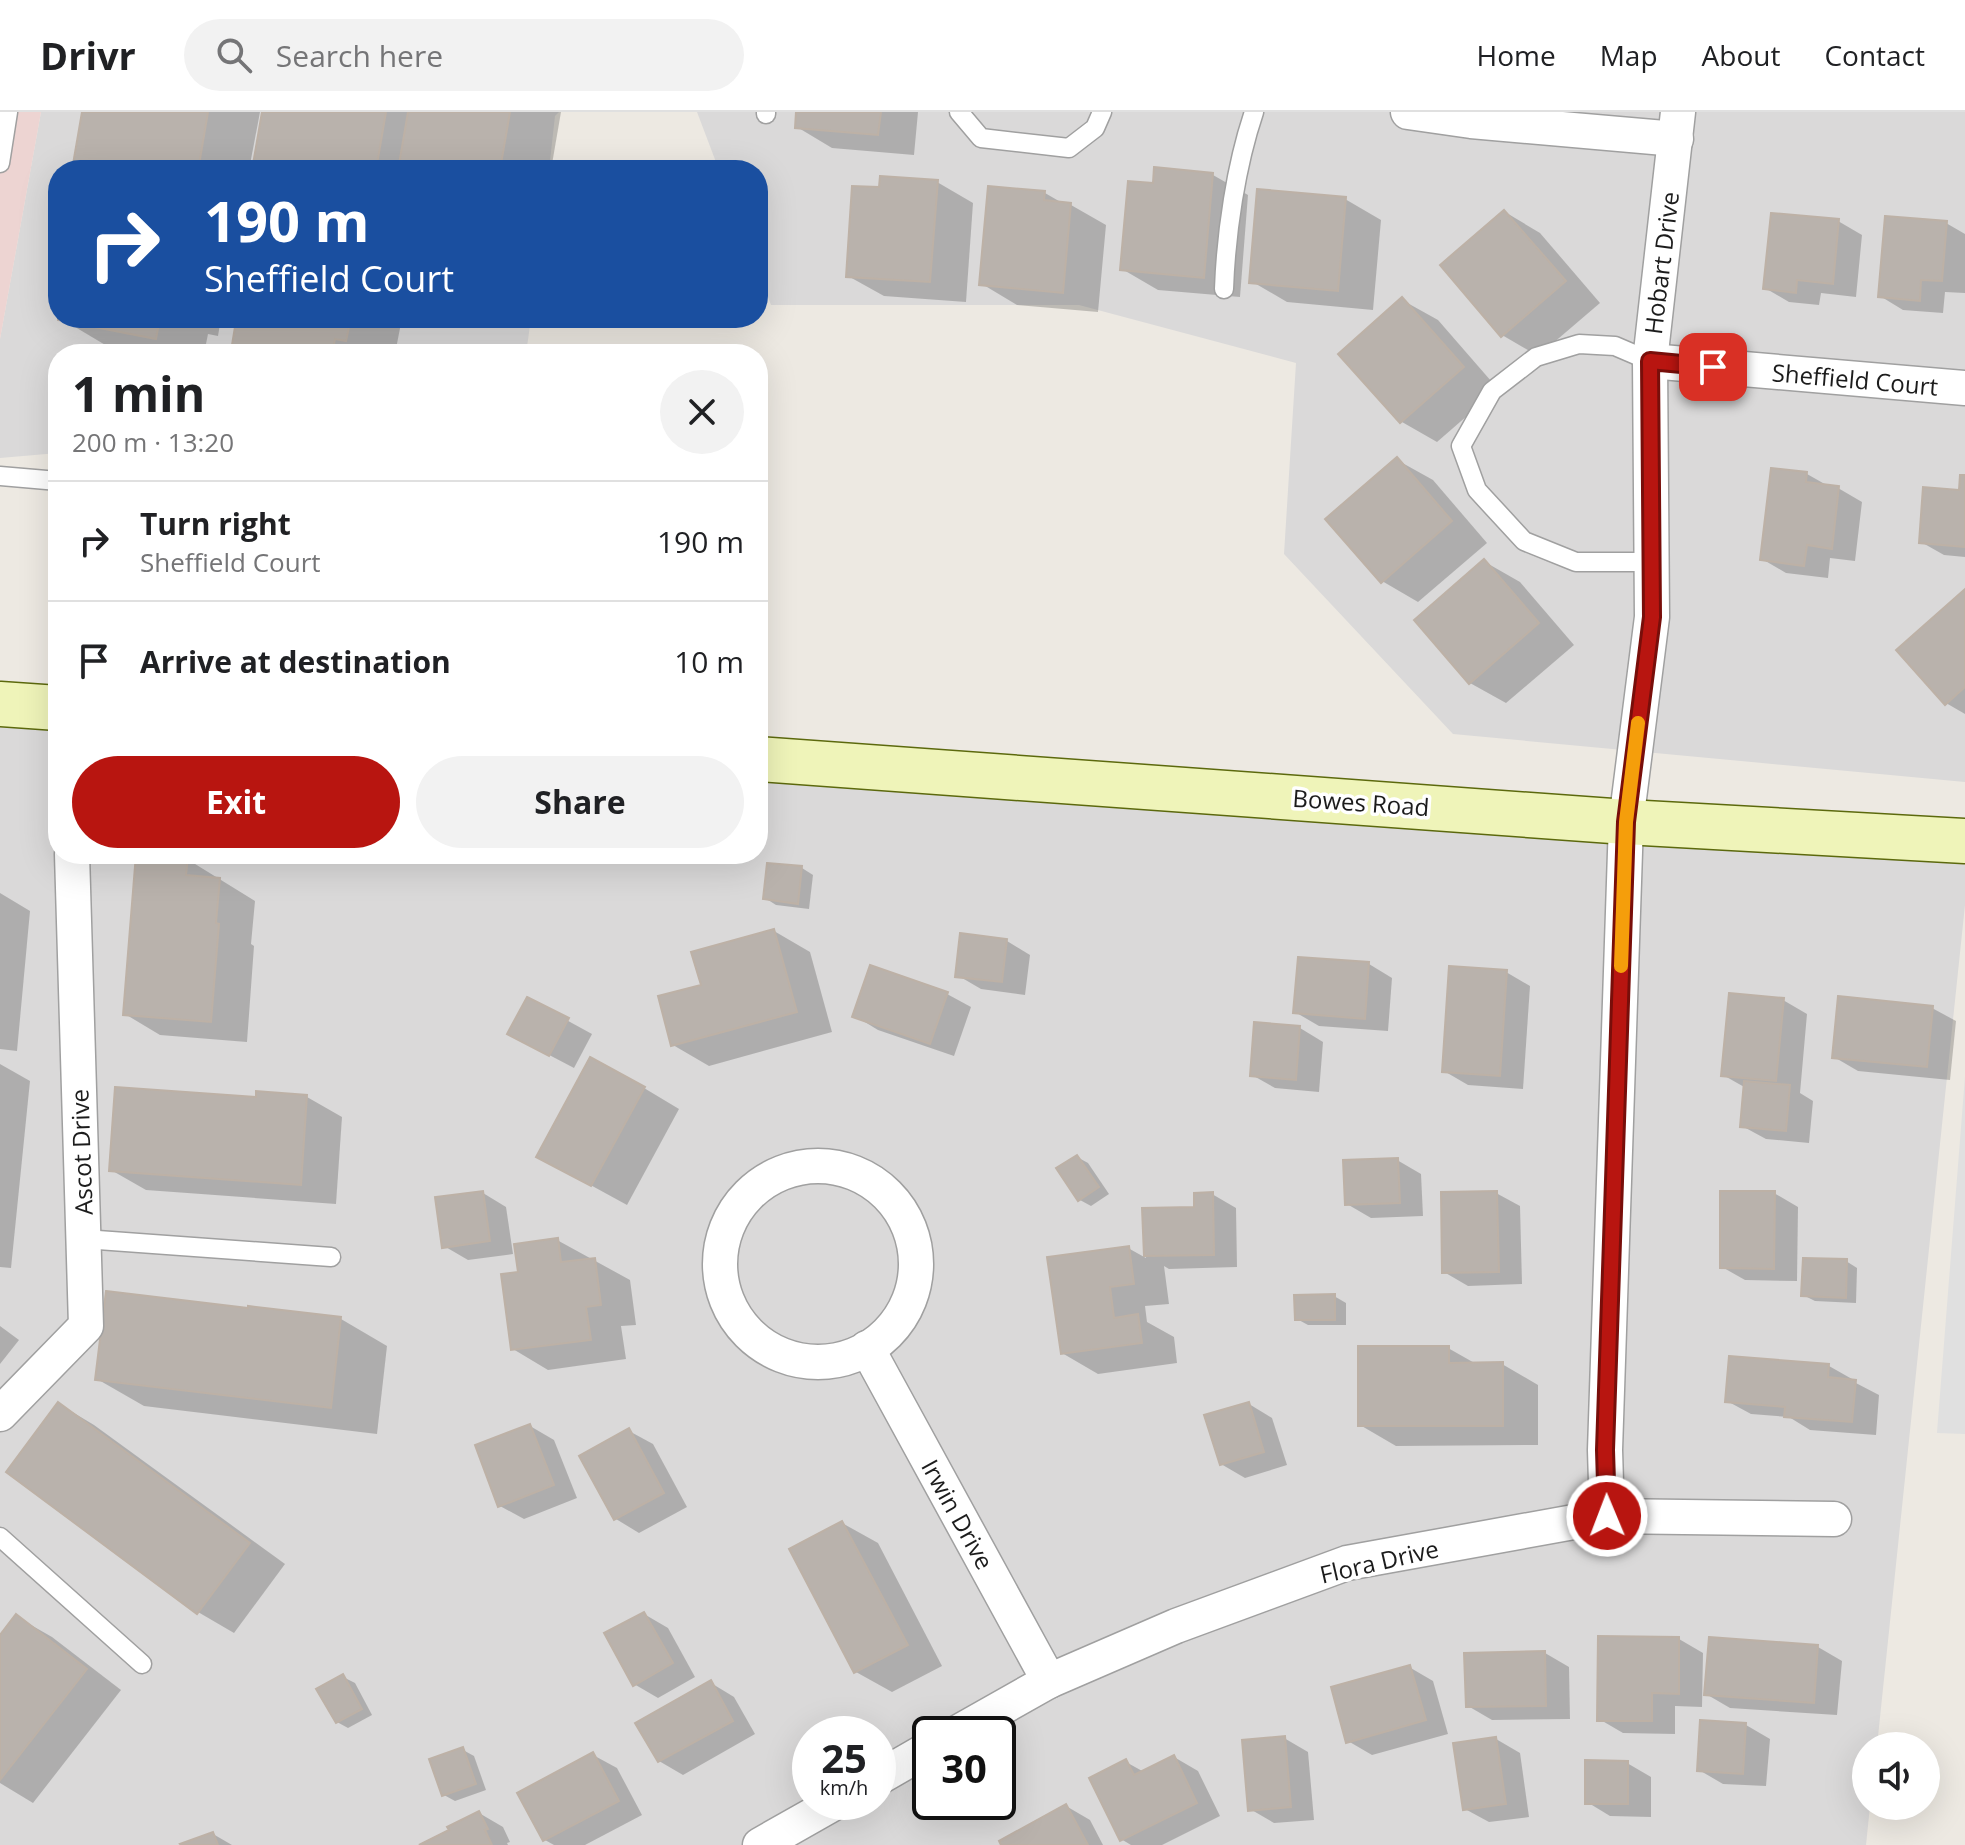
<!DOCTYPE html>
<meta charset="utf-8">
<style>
body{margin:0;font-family:"Open Sans",sans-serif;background:#f2f2f2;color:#202124;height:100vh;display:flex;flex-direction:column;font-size:30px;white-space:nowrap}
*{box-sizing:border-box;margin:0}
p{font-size:26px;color:#757577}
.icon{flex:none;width:44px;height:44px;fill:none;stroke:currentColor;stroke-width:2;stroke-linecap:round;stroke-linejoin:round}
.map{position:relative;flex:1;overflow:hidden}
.details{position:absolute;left:48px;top:232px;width:720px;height:520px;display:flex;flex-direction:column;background:#fff;border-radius:32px;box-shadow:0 8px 32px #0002}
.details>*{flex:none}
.top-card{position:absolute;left:48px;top:48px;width:720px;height:168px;border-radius:32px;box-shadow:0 8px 32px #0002;background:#1a4fa0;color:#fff;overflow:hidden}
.fabs{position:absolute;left:1852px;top:1620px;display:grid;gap:16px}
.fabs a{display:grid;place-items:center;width:88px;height:88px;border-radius:50%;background:#fff;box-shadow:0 8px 32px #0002;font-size:40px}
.speed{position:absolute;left:792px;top:1604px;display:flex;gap:16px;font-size:40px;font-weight:700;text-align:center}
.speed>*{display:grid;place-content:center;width:104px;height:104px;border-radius:50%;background:#fff;box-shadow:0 8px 32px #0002;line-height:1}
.speed small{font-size:20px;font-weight:400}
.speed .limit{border:4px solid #111;border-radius:12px;background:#fff;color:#111}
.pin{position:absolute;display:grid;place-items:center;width:68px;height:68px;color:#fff;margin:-34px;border-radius:16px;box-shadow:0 4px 12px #0006}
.me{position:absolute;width:88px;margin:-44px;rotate:359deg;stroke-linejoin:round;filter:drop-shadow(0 0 6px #0008)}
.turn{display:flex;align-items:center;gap:28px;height:168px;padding:0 24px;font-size:36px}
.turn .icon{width:104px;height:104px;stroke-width:2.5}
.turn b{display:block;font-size:56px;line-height:68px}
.round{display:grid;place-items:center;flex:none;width:84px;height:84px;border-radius:42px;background:#f2f2f2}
.head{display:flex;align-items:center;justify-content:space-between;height:136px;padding:0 24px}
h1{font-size:48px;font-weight:700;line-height:60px}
.button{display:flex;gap:16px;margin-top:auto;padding:16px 24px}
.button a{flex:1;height:92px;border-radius:48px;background:#b81510;color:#fff;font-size:32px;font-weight:700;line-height:92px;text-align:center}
.button a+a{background:#f2f2f2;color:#202124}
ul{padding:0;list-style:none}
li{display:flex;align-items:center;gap:24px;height:120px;padding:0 24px;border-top:2px solid #e0e0e0}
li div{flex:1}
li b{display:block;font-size:30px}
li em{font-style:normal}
header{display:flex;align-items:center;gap:48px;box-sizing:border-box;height:112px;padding:0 40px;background:#fff;border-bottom:2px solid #e0e0e0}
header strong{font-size:38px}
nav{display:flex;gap:44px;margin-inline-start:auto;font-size:28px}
.search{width:560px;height:72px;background:#f2f2f2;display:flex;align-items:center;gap:20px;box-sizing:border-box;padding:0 28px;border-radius:44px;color:#757577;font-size:30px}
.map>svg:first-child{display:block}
.residential{fill:#dad9d9;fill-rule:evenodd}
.commercial{fill:#edd4d2}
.parking{fill:#e0e0e0}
.shadow{fill:#0003}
.building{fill:#b9b2ac;stroke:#bdb1a6;stroke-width:2}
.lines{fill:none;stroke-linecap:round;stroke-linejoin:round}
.service-casing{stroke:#a0a0a0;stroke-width:21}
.minor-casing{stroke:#a0a0a0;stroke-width:37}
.secondary-casing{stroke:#5c690d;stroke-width:47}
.service{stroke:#fff;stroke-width:18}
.minor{stroke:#fff;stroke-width:34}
.secondary{stroke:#eff4b9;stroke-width:44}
.route-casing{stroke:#780e0a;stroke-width:20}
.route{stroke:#b81510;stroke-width:14}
.slow{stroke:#f59e0b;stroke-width:14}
.labels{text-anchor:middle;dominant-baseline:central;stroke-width:7;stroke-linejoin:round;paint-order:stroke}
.street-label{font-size:24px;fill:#1c1c1c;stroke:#fff}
</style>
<header>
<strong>Drivr</strong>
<div class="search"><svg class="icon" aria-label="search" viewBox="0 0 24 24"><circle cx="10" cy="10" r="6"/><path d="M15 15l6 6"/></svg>Search here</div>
<nav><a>Home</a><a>Map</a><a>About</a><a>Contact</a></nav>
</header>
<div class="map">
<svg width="1965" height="1733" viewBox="0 0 1965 1733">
<rect width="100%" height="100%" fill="#ede9e2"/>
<g class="residential">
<path d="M41,0H559L555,4L549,58H58V206H531L526,242H58V341L0,346V227Z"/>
<path d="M697,0H1965V670L1453,622L1284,442L1296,251L1079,193H771L758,159V58H719Z"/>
<path d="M0,602L58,606V742H758V656L1965,742V793L1877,1634H1866V1694H1870L1866,1733H0ZM810,1622H878V1690H810ZM930,1622H998V1690H930Z"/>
</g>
<path class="commercial" d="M0,0H41L0,227Z"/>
<path class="parking" d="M1965,965V1322L1937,1321Z"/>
<g class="shadow">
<path d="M84,0H260L249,58H74Z"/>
<path d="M264,0H561L551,58H254Z"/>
<path d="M798,0H918L914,43L832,36L797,15Z"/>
<path d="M1213,63L1248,83L1240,185L1158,178L1122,157L1155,73Z"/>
<path d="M937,70L973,91L966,190L884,184L848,164L881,77Z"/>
<path d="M1045,81L1064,92L1071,93L1106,113L1098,200L1017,193L982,172Z"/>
<path d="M1345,87L1381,108L1373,198L1287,190L1251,169Z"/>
<path d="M1505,100L1540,121L1600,191L1538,244L1502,223Z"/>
<path d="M1838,109L1862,123L1856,185L1821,181L1819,193L1789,190L1765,176Z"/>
<path d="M1946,111L1965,122V181L1945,180L1943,201L1903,198L1880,184Z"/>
<path d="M1402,188L1438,208L1498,277L1437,330L1402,310Z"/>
<path d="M60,206H221L218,224L208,222L204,242H147L107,234Z"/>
<path d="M225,206H402L395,242H240L233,238L237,214Z"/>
<path d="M1397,348L1433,368L1487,431L1418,490L1382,469Z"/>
<path d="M1807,362L1830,375L1838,376L1862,390L1855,449L1830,446L1828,466L1786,461L1762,447Z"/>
<path d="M1965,365V445L1944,443L1921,430L1961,381Z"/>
<path d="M1485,450L1520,470L1574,533L1506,591L1470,571Z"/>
<path d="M1965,480V602L1946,591Z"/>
<path d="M187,747L255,789L251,832L254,834L247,930L160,923L125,902Z"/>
<path d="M802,756L813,763L809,797L776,793L765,786Z"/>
<path d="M0,781L30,799L17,939L0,937Z"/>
<path d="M774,819L810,840L832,920L709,954L673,933L703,874Z"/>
<path d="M1007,829L1030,843L1025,883L981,877L957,863Z"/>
<path d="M1369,852L1392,866L1388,919L1319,914L1295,900Z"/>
<path d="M1506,860L1530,874L1523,977L1468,973L1444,959Z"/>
<path d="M947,882L971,895L954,944L878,918L855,904Z"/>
<path d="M528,887L592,922L574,956L534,935Z"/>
<path d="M1783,888L1807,902L1800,981L1813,989L1809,1031L1766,1027L1742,1014L1746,976L1723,963Z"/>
<path d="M1932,896L1956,909L1950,968L1858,959L1834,945Z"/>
<path d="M1300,916L1323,930L1319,980L1275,976L1252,963Z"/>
<path d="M0,952L30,969L11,1156L0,1155Z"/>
<path d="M644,976L679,997L627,1093L574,1064Z"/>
<path d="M307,985L342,1005L336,1092L146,1078L111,1058L258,987Z"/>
<path d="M1077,1045L1088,1051L1109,1082L1091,1094L1080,1088Z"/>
<path d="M1397,1048L1421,1062L1423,1104L1371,1106L1347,1092Z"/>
<path d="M483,1081L506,1095L513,1142L468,1148L444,1134Z"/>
<path d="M1496,1081L1520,1094L1522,1172L1468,1174L1444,1160Z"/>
<path d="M1774,1081L1798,1095L1797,1169L1745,1168L1722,1155Z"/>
<path d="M1212,1082L1236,1096L1237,1155L1169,1157L1164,1154L1169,1192L1145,1194L1147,1210L1174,1225L1177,1251L1098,1262L1062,1241L1128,1136L1146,1146L1144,1098L1196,1097Z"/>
<path d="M557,1128L630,1168L636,1213L621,1214L626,1247L548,1258L513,1237L520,1162Z"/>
<path d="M1846,1149L1857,1156L1856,1191L1815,1189L1803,1183Z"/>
<path d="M1334,1184L1346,1191V1213H1308L1297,1207Z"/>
<path d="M341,1207L387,1234L377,1322L144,1294L97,1267Z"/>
<path d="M0,1214L19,1228L0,1252Z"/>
<path d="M1448,1236L1478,1253L1502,1252L1538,1273V1333L1396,1334L1360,1313Z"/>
<path d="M1829,1254L1852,1267V1269L1879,1283L1876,1323L1810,1318L1789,1305L1751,1302L1727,1289Z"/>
<path d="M59,1292L94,1313L285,1452L234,1521L198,1500L9,1360Z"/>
<path d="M1249,1292L1272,1306L1287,1353L1245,1366L1221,1352Z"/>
<path d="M530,1314L554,1328L577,1386L524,1407L500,1394Z"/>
<path d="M629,1319L653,1332L687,1395L639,1421L616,1407Z"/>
<path d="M842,1411L878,1431L942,1554L892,1580L856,1560Z"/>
<path d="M644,1502L668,1516L695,1565L658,1586L634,1572Z"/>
<path d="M17,1505L52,1525L121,1578L33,1691L0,1671V1526Z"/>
<path d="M1679,1527L1703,1541L1702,1595L1675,1594V1622L1623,1621L1599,1607Z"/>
<path d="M1818,1535L1842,1549L1837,1603L1730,1596L1706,1582Z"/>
<path d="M1545,1541L1569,1555L1570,1607L1492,1608L1468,1594Z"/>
<path d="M1409,1555L1433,1569L1448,1622L1372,1643L1348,1629Z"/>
<path d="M343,1565L355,1571L372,1603L348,1616L337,1610Z"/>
<path d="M711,1571L734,1585L755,1622L683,1663L659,1649Z"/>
<path d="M1746,1613L1770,1627L1766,1674L1723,1672L1699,1658Z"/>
<path d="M1284,1626L1308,1640L1314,1708L1274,1711L1250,1697Z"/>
<path d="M1496,1627L1520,1641L1529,1705L1489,1710L1465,1697Z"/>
<path d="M463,1638L474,1644L486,1678L455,1689L444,1683Z"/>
<path d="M593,1643L617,1656L642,1703L585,1733H554L545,1728Z"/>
<path d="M1174,1645L1198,1659L1220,1704L1162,1733H1131L1121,1727L1126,1650L1144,1660Z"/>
<path d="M1627,1651L1651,1665V1705L1610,1704L1587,1690Z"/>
<path d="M1066,1694L1090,1708L1103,1733H1004Z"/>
<path d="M479,1701L503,1715L510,1730L507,1731L508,1733H423Z"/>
<path d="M213,1722L232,1733H184Z"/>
</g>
<g class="building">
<path d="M82,0H208L199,53L227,58H72Z"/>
<path d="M262,0H386L376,58H252Z"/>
<path d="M408,0H510L500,58H398Z"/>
<path d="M796,0H881L878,23L795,16Z"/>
<path d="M1154,55L1213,61L1204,166L1120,158L1128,69L1153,71Z"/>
<path d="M880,64L938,68L930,170L846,165L852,74L879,75Z"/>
<path d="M988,74L1045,79L1044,88L1071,91L1063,181L979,173Z"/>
<path d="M1257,77L1346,85L1338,179L1249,171Z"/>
<path d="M1504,98L1566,169L1501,225L1440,153Z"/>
<path d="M1771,101L1839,107L1833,172L1797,168L1796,181L1763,177Z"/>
<path d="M1885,104L1947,109L1942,169L1921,168L1920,189L1878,185Z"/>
<path d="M58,139V178L52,177Z"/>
<path d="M1402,185L1464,255L1400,311L1338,242Z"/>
<path d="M58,206H160L156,227L58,208Z"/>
<path d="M223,206H351L346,229L335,227L332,242H247L231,239L236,209L223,208Z"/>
<path d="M1397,345L1452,409L1381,471L1325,407Z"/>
<path d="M1771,356L1807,360L1806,370L1839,374L1832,437L1807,433L1804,454L1760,448Z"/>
<path d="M1960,363H1965V435L1919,431L1923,375L1959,378Z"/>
<path d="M1484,447L1539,511L1469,572L1414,508Z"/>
<path d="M1965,477V575L1945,593L1896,538Z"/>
<path d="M136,742L188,745L186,763L220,766L216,811L219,812L211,910L123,903Z"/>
<path d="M767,751L802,754L798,792L763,787Z"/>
<path d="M774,817L797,900L671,934L658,884L701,873L691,840Z"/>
<path d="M960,821L1007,827L1002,870L955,865Z"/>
<path d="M1298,845L1369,850L1365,907L1293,901Z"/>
<path d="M870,853L948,880L930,932L852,905Z"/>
<path d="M1449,854L1507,858L1500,964L1442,960Z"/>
<path d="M1729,881L1784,886L1776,969L1721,964Z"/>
<path d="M1838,884L1933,894L1927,955L1832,946Z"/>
<path d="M527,885L569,906L549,944L507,922Z"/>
<path d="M1254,910L1300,914L1296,968L1250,964Z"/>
<path d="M590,945L645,975L591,1074L536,1045Z"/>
<path d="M1744,969L1790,973L1786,1019L1740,1015Z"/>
<path d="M115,975L256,985V979L307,983L301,1073L109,1059Z"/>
<path d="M1077,1043L1099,1075L1078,1089L1056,1056Z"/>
<path d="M1398,1046L1400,1091L1345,1093L1343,1048Z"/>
<path d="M483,1079L490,1129L442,1136L435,1085Z"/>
<path d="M1497,1079L1499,1160L1442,1161L1441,1080Z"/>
<path d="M1720,1079H1775L1774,1157L1720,1156Z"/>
<path d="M1213,1080L1214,1143L1144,1144L1142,1096L1194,1095V1081Z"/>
<path d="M558,1126L561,1150L595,1146L601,1193L586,1195L591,1228L511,1238L501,1162L518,1160L514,1132Z"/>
<path d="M1129,1134L1134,1172L1110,1175L1114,1206L1138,1202L1142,1231L1061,1242L1047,1145Z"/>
<path d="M1803,1146L1847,1147L1846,1186L1801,1184Z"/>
<path d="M106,1179L248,1196V1194L341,1205L331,1296L95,1268Z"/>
<path d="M1335,1182V1208H1295L1294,1183Z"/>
<path d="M1358,1234H1449V1251L1503,1250V1314H1358Z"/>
<path d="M1729,1244L1829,1252L1828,1265L1856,1268L1852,1310L1784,1305L1785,1295L1725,1290Z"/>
<path d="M58,1290L250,1431L197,1502L6,1360Z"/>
<path d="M1249,1290L1264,1340L1220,1353L1204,1303Z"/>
<path d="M530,1312L554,1373L498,1395L475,1333Z"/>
<path d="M629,1316L664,1381L614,1408L579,1344Z"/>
<path d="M842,1409L908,1533L854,1561L789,1437Z"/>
<path d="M644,1500L673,1551L633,1574L604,1521Z"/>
<path d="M16,1502L87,1557L0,1668V1523Z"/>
<path d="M1598,1524L1679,1525V1582L1652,1581V1609H1597Z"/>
<path d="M1709,1525L1818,1533L1814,1591L1704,1583Z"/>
<path d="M1545,1539L1546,1594L1466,1595L1464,1541Z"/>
<path d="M1410,1553L1426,1608L1346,1631L1331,1575Z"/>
<path d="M343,1562L362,1597L336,1611L316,1577Z"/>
<path d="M711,1568L733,1609L658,1650L635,1611Z"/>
<path d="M1700,1608L1746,1611L1743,1662L1697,1659Z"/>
<path d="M1285,1624L1291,1695L1248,1699L1242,1628Z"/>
<path d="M1496,1625L1506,1692L1463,1698L1453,1631Z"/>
<path d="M463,1635L476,1672L442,1684L429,1647Z"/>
<path d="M593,1640L619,1689L543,1729L517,1681Z"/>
<path d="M1174,1643L1197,1691L1120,1729L1089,1666L1126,1647L1134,1663Z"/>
<path d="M1585,1648L1628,1649V1692H1585Z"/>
<path d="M1066,1692L1088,1733H1001L999,1729Z"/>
<path d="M479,1699L488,1717L485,1718L492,1733H419L449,1718L447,1715Z"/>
<path d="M213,1720L218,1733H181L180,1732Z"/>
</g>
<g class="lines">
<g class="service-casing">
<g id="service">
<path d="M959,0L981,26L1069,36L1095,16L1102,0"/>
<path d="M766,2V0"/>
<path d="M0,51L8,0"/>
<path d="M1224,177C1226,121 1236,53 1254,0"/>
<path d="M1650,249L1615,234L1579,232L1536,245L1492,279L1461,334L1477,378L1524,429L1576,450H1651"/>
<path d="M0,364L58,369"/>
<path d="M84,1127L331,1145"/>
<path d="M0,1425L142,1552"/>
</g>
</g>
<g class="minor-casing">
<g id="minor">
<path d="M1408,0L1471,9L1676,27"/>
<path d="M1650,249L1965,276"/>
<circle cx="818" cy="1152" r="98"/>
<path d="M867,1236L1049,1569"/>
<path d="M0,1302L86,1214L72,742"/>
<path d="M1607,1404L1605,1338L1626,710L1652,505L1650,249L1678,0"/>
<path d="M955,1622L1049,1569L1176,1514L1347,1451L1607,1404L1834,1407"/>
<path d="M878,1666L930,1636"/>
<path d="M760,1733L836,1690"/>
</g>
</g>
<g class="secondary-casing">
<g id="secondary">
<path d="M0,592L58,596"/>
<path d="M758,647L1626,710L1965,729"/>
</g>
</g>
<use href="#service" class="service"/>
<use href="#minor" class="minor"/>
<use href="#secondary" class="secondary"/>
</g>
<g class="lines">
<g class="route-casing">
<path id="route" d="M1607,1404L1605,1338L1626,710L1652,505L1650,249L1713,255"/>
</g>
<use href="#route" class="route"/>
<path class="slow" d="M1621,854L1626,710L1638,611"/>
</g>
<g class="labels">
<g class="street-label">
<text transform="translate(1661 151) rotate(-83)">Hobart Drive</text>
<text transform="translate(1855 267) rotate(5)">Sheffield Court</text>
<text transform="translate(1361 690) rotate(4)">Bowes Road</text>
<text transform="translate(81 1040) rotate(-92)">Ascot Drive</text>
<text transform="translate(958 1402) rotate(61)">Irwin Drive</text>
<text transform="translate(1379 1449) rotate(-13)">Flora Drive</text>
</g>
</g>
</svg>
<div class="fabs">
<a><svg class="icon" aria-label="sound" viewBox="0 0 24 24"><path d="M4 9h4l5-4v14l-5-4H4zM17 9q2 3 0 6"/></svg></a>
</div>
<div class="speed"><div>25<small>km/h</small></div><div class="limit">30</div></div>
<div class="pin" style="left:1713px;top:255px;background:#d93025"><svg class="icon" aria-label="arrive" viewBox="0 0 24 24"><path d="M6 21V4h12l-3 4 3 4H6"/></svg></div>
<svg class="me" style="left:1607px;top:1404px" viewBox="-20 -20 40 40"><circle r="17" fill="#b81510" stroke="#fff" stroke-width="3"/><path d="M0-11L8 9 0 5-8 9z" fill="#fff"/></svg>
<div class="top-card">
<div class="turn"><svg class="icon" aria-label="right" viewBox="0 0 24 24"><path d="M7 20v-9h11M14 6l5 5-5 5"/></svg><div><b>190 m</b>Sheffield Court</div></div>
</div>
<section class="details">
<div class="head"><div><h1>1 min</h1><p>200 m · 13:20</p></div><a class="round"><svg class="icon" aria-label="close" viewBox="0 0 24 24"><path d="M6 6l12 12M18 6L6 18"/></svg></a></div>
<ul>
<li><svg class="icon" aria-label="right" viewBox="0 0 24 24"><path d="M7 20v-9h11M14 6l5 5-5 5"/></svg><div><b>Turn right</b><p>Sheffield Court</p></div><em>190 m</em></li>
<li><svg class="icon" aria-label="arrive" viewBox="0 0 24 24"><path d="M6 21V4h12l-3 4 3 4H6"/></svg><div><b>Arrive at destination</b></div><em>10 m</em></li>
</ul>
<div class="button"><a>Exit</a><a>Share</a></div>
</section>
</div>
